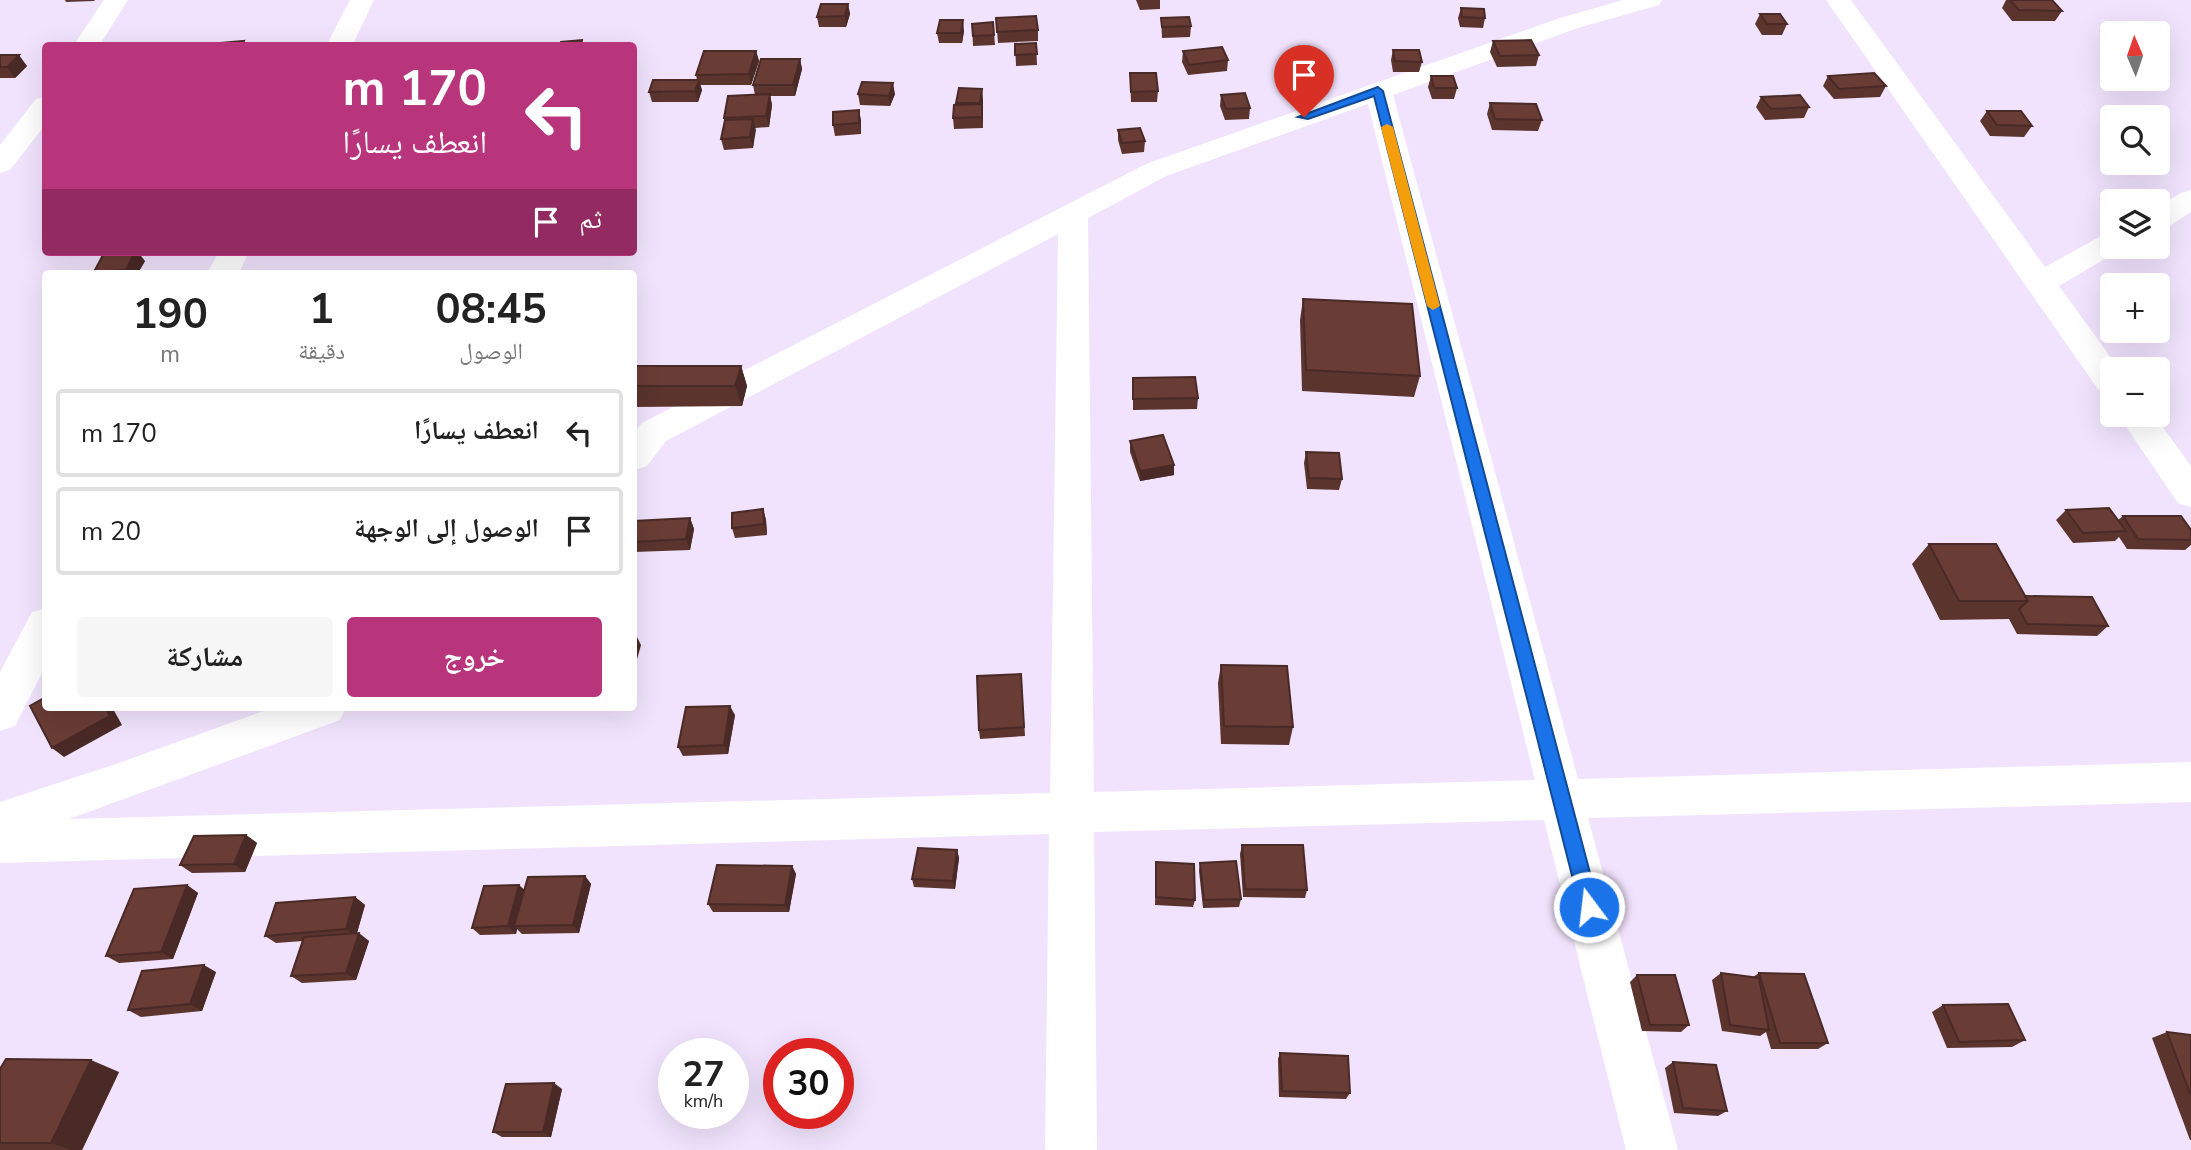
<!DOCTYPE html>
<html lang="ar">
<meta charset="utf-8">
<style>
body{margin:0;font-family:"Nunito Sans","Noto Naskh Arabic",sans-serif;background:#f6f6f6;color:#222;direction:rtl;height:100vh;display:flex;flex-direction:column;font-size:26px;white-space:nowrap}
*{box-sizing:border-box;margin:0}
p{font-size:23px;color:#767676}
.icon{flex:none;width:38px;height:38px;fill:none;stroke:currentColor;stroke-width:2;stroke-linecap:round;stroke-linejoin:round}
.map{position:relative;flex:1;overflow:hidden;direction:ltr}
.sheet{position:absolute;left:42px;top:270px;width:595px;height:441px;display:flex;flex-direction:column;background:#fff;border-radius:7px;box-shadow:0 7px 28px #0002;direction:rtl}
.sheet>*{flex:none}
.hud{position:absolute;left:42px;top:42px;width:595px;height:214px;border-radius:7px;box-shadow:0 7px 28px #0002;direction:rtl;background:#b9357b;color:#fff;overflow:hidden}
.needle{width:46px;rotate:358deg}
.buttons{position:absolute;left:2100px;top:21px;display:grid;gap:14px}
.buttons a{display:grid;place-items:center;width:70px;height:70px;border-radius:7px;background:#fff;box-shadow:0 7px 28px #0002;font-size:35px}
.speed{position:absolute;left:658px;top:1038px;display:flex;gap:14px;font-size:35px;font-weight:700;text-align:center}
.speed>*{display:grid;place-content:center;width:91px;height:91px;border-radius:50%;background:#fff;box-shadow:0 7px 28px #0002;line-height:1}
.speed small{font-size:18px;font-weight:400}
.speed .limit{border:10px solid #d22;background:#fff;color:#111}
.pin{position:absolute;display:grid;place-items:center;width:60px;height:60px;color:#fff;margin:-72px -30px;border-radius:50% 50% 50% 0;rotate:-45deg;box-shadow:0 0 7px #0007}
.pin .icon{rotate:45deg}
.me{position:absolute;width:77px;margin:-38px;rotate:345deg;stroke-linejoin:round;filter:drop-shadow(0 0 5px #0008)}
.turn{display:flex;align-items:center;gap:24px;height:147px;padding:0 35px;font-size:32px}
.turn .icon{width:91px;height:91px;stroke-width:2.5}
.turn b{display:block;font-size:49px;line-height:60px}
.then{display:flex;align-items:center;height:66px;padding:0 35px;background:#0003;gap:14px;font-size:26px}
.eta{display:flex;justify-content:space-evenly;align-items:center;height:119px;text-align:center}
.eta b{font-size:42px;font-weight:700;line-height:49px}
.button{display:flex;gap:14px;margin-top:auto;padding:14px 35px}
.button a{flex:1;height:80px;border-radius:7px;background:#b9357b;color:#fff;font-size:28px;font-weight:700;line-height:80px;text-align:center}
.button a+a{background:#f6f6f6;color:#222}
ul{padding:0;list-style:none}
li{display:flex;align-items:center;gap:21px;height:88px;margin:0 14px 10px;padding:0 21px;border:4px solid #e0e0e0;border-radius:7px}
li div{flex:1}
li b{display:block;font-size:26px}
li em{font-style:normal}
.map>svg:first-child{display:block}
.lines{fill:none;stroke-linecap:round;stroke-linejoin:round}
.minor{fill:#fff;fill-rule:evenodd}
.wall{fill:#5b342e}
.shaded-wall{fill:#4a2a26}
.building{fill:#6a3c36;stroke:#4a2a26;stroke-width:2}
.route{fill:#1a73e8;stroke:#114b97;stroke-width:2}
.slow{fill:#f59e0b}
</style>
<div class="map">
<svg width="2191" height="1150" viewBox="0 0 2191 1150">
<rect width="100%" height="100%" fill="#f1e3fd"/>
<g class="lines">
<g class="minor">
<path d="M104,0H128L99,46H73Z"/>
<path d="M350,0H374L352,46H326Z"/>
<path d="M1623,0H1662L1659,5L1578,28L1393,95L1578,779L2191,762V802L1588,818L1678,1150H1626L1544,820L1094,832L1097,1150H1045L1049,834L0,863V802L119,763L275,707H346L340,720L69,819L1050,793L1058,234L666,441L647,466L634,470V433L642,423L1146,164L1560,18ZM1368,104L1535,780L1094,792L1088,218L1166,176Z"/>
<path d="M1826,0H1851L2045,267L2101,236L2112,233V247H2125L2059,286L2119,369H2112V396L2100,392Z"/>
<path d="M46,97V124L10,170L0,173V145L36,99Z"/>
<path d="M2191,190V212L2169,226L2158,228V206L2181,193Z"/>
<path d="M219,252H249L239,273H207Z"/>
<path d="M2118,415H2154L2191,466V507L2178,503Z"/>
<path d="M46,608V665L15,726L0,731V672L32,612Z"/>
</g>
</g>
<g class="wall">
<path d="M65,0H95L94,1L66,2Z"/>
<path d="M1136,0H1160V9L1140,10Z"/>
<path d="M2006,0H2052L2062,11L2055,21H2012L2002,8Z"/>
<path d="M848,4L850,14L846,27H819L817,17Z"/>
<path d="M1461,8L1485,18L1483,28L1460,27L1458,18Z"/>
<path d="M1760,14L1787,24L1782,35H1762L1755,24Z"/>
<path d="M996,18L1038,30V41L998,43Z"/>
<path d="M1161,18L1191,26L1190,37L1162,38Z"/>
<path d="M993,22L995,45L973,46L972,24Z"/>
<path d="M964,31L962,43H939L937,33Z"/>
<path d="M1493,41L1539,55L1536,66L1497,67L1490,52Z"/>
<path d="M1036,43L1037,65L1016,66L1015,44Z"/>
<path d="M1393,50L1422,62L1419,72H1393L1391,60Z"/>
<path d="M756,51L759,61L751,85H700L702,90L698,102H652L649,92L697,80L696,75Z"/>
<path d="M1183,51L1228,60L1227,71L1188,75L1182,62Z"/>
<path d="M0,55L27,66L15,78H0Z"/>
<path d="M800,59L802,69L795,96H770L772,105L769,127L755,128L753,148L724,150L721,139L725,122L724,118L755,95L753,85Z"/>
<path d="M1282,62L1311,74L1309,85L1284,86L1280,73Z"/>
<path d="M1130,73L1158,91L1157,102H1131Z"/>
<path d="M1431,76L1457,88L1454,99H1432L1428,87Z"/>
<path d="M1828,76L1886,86L1880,97L1834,99L1823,86Z"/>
<path d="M982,89L983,128L954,129L953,118L956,103Z"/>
<path d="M858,94H895L890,106L860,105Z"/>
<path d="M1221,95L1250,108L1249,119L1225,120L1220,106Z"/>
<path d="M1761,97L1809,107L1804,118L1765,120L1756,107Z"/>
<path d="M1490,103L1542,120L1538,131L1492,130L1487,114Z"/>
<path d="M859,110L861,121V134L835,136L833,125Z"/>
<path d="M1987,111L2032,126L2024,137L1990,136L1980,121Z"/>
<path d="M1118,130L1145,141L1144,152L1122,154L1118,140Z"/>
<path d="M145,261L138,273L94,272Z"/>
<path d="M1303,299L1420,376L1414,397L1302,391L1300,320Z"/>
<path d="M634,366H741L747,386L742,406L634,407Z"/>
<path d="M1133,378L1198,398L1197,409L1133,410Z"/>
<path d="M1130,441L1174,475L1140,481L1130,452Z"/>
<path d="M1306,452L1342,479L1339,490L1307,489L1304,463Z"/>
<path d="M763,509L766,520L767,535L735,538L732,528Z"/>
<path d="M2066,510L2118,520L2123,516L2191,530V545L2185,550L2127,549L2119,537L2115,541L2073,543L2056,520Z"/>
<path d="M690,518L694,529L690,550L634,552V521Z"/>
<path d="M1929,544L2025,596L2108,626L2097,636L2017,634L2009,619L1940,620L1912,564Z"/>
<path d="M1221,665L1293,727L1289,745L1221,744L1218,683Z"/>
<path d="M1021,674L1025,736L980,739L979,730Z"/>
<path d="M735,715L728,754L683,756L678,747Z"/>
<path d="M246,835L257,843L245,872L192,873L180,865Z"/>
<path d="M1242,845L1307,890L1305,898L1243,897L1240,854Z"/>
<path d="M957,850L959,858L955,889L914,887L912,879Z"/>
<path d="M1156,862L1195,900L1193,907L1155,905Z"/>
<path d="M1200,863L1241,899L1239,907L1203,908L1199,871Z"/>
<path d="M792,866L796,874L789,912H713L708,904Z"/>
<path d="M585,876L591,884L579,933L522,934L517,929L516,934L480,935L472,928L525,890Z"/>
<path d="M187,885L198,893L173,959L119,963L106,956Z"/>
<path d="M355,897L365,905L357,933L369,941L356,980L302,983L291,976L303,941L276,943L265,936Z"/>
<path d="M216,972L202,1011L141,1017L128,1010Z"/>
<path d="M1721,973L1753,977L1759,973L1828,1043L1818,1049H1771L1766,1032L1760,1036L1722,1031L1712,980Z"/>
<path d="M1637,975L1689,1025L1681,1032L1642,1031L1630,982Z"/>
<path d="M1943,1005L2025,1040L2012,1047L1947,1048L1932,1012Z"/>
<path d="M2167,1032L2191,1035V1140H2190L2152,1038Z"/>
<path d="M1280,1053L1350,1093L1346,1099L1279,1097L1278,1059Z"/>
<path d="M1673,1062L1727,1111L1718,1116L1674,1113L1665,1068Z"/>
<path d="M0,1069L119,1072L82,1150H0Z"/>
<path d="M562,1089L551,1137H502L493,1132Z"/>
</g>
<g class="shaded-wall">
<path d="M848,4L850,14L846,27L845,16Z"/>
<path d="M963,20L964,31L962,43L961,33Z"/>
<path d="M756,51L759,61L751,85L749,74Z"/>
<path d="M19,55L27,66L15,78L7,67Z"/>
<path d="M800,59L802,69L795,96L793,85Z"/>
<path d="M699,80L702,90L698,102L695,91Z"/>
<path d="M893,83L895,94L890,106L889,96Z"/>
<path d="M982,89L983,99V128L980,103Z"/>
<path d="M770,94L772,105L769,127L766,116Z"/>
<path d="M859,110L861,121V134L859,123Z"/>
<path d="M753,119L756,130L753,148L750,137Z"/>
<path d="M135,252H138L145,261L138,273H129L126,270Z"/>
<path d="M741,366L747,386L742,406L735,386Z"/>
<path d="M1174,465V475L1140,481V471Z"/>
<path d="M763,509L766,520L767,535L764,524Z"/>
<path d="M690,518L694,529L690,550L686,539Z"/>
<path d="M636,635L641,645L634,670V644Z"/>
<path d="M730,706L735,715L728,754L724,745Z"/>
<path d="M105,707H112L122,725L64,757L52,748Z"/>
<path d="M246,835L257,843L245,872L234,864Z"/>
<path d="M957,850L959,858L955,889L953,881Z"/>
<path d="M792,866L796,874L789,912L785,905Z"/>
<path d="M585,876L591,884L579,933L573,925Z"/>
<path d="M187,885L198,893L173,959L161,952Z"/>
<path d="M519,885L527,892L514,926L517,929L516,934L508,926Z"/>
<path d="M355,897L365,905L356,936L346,929Z"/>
<path d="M359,933L369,941L356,980L346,973Z"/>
<path d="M204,965L216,972L202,1011L190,1004Z"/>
<path d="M91,1060L119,1072L82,1150H71L51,1143Z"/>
<path d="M554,1083L562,1089L551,1137L543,1132Z"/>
</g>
<g class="building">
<path d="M2010,0H2052L2062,11L2019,10Z"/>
<path d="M821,4H848L845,16L817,17Z"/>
<path d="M1461,8L1484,9L1485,18L1462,17Z"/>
<path d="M1760,14H1780L1787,24H1767Z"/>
<path d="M1036,16L1038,30L997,32L996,18Z"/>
<path d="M1189,17L1191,26L1162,27L1161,18Z"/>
<path d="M940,20H963L961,33H937Z"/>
<path d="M993,22L994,35L973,36L972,24Z"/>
<path d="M582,40L581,46H560L561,42Z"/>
<path d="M1531,40L1539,55L1500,56L1493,41Z"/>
<path d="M244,41L242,46H220L221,43Z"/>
<path d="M1036,43L1037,54L1015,55V44Z"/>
<path d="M1222,47L1228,60L1189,65L1183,51Z"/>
<path d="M1393,50H1419L1422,62L1395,61Z"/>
<path d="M704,51H756L749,74L696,75Z"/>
<path d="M0,55H19L7,67H0Z"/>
<path d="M761,59H800L793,85H753Z"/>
<path d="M1306,61L1311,74L1286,75L1282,62Z"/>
<path d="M1130,73H1156L1158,91L1131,92Z"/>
<path d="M1874,73L1886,86L1839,89L1828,76Z"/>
<path d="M1431,76H1453L1457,88H1434Z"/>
<path d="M653,80H699L695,91L649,92Z"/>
<path d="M862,82L893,83L889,96L858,94Z"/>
<path d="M959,88L982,89L980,103H956Z"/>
<path d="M1245,93L1250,108L1226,109L1221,95Z"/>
<path d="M770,94L766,116L724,118L728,96Z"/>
<path d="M1800,95L1809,107L1771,109L1761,97Z"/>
<path d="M1490,103L1536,104L1542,120L1495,119Z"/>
<path d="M982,104V117L953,118L954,105Z"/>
<path d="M859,110V123L833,125V112Z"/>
<path d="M1987,111H2021L2032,126L1997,125Z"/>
<path d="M753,119L750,137L721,139L725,120Z"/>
<path d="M1140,128L1145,141L1122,143L1118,130Z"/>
<path d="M113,252H135L126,270L94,272L104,253Z"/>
<path d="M1303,299L1412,304L1420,376L1306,370Z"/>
<path d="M634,366H741L735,386H634Z"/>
<path d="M1195,377L1198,398L1133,399V378Z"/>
<path d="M1163,435L1174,465L1140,471L1130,441Z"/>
<path d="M1306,452L1339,453L1342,479L1309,478Z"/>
<path d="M2109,508L2126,531L2083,533L2066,510Z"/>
<path d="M763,509L764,524L732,528V513Z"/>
<path d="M2123,516H2181L2191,530V540L2138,539Z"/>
<path d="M690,518L686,539L634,542V521Z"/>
<path d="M1929,544H1996L2028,601H1959Z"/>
<path d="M2025,596L2092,597L2108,626L2027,624L2019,609L2028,601Z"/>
<path d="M1221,665L1287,666L1293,727L1224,726Z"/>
<path d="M1021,674L1024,727L979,730L977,676Z"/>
<path d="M46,697V707H105L110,716L52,748L30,706Z"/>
<path d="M730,706L724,745L678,747L686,707Z"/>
<path d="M246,835L234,864L180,865L194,836Z"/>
<path d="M1242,845H1303L1307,890L1245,889Z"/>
<path d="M918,848L957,850L953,881L912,879Z"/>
<path d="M1236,861L1241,899L1204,900L1200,863Z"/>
<path d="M1156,862L1194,864L1195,900L1156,897Z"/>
<path d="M717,865L792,866L785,905L708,904Z"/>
<path d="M585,876L573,925L514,926L528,877Z"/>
<path d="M187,885L161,952L106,956L134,889Z"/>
<path d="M519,885L508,926L472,928L484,886Z"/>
<path d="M355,897L346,929L265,936L276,903Z"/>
<path d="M359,933L346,973L291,976L304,937Z"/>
<path d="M204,965L190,1004L128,1010L142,971Z"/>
<path d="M1721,973L1759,978L1769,1030L1730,1025Z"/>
<path d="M1759,973L1804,974L1828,1043H1780Z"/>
<path d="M1637,975H1675L1689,1025H1650Z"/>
<path d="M2008,1004L2025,1040L1959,1042L1943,1005Z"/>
<path d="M2167,1032L2191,1035V1096Z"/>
<path d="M1280,1053L1348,1056L1350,1093L1282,1091Z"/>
<path d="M6,1059L91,1060L51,1143H0V1069Z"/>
<path d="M1673,1062L1716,1065L1727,1111L1683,1108Z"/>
<path d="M554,1083L543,1132H493L506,1084Z"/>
</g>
<path class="route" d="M1378,87L1383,91L1599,907L1596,914L1589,916L1582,914L1580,907L1374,96L1308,119L1298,117Z"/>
<path class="slow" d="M1387,124L1393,127L1440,306L1433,310L1427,306L1381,127Z"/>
</svg>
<div class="buttons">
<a><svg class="needle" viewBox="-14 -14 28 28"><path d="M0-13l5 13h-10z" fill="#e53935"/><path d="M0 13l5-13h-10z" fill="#767676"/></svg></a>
<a><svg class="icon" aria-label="search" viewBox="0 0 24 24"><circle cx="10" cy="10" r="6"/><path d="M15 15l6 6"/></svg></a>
<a><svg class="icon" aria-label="layers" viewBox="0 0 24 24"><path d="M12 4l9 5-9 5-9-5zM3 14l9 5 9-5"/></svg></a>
<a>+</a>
<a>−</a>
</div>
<div class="speed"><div>27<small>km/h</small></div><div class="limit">30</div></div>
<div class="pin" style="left:1304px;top:117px;background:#d93025"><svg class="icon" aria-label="arrive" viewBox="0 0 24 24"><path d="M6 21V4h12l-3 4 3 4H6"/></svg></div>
<svg class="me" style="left:1589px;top:907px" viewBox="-20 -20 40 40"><circle r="17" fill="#1a73e8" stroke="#fff" stroke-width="3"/><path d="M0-11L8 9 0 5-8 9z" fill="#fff"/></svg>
<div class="hud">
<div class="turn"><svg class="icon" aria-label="left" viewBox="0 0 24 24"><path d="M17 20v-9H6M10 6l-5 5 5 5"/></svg><div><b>170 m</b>انعطف يسارًا</div></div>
<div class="then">ثم<svg class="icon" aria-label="arrive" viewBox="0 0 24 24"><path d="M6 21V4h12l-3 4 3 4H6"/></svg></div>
</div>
<section class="sheet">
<div class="eta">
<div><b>08:45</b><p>الوصول</p></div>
<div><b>1</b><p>دقيقة</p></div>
<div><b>190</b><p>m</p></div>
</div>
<ul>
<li><svg class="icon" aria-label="left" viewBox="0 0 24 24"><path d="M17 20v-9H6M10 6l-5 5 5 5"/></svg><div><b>انعطف يسارًا</b></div><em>170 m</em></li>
<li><svg class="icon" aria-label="arrive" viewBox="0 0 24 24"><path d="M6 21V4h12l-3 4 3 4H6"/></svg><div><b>الوصول إلى الوجهة</b></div><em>20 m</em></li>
</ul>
<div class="button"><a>خروج</a><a>مشاركة</a></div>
</section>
</div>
